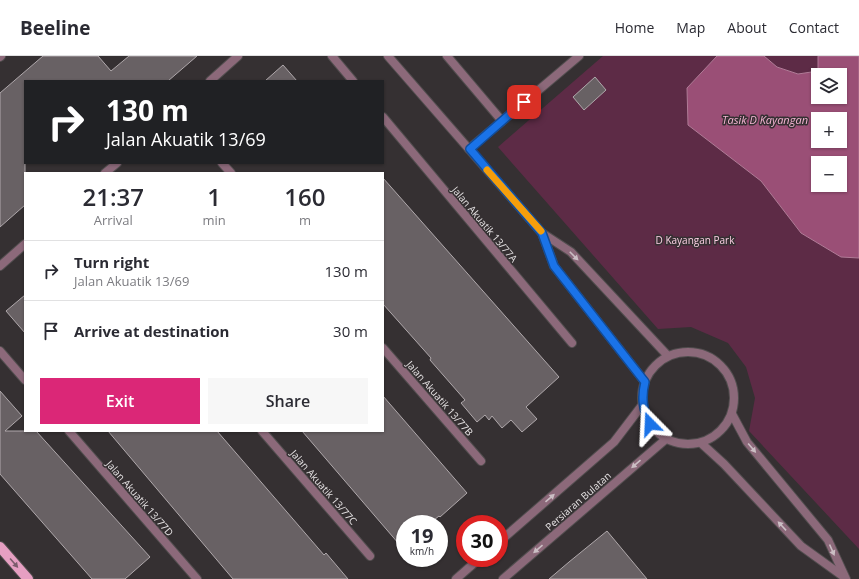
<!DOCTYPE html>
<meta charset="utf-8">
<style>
body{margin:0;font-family:"Open Sans",sans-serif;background:#f7f7f7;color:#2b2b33;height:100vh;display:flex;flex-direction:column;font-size:15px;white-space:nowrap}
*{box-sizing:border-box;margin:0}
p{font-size:13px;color:#7c7c81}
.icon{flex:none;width:22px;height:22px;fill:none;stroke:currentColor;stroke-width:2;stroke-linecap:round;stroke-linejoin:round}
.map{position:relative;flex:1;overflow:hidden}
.panel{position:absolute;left:24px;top:116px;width:360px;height:260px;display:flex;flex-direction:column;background:#fff;border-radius:0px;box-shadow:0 1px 3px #0004}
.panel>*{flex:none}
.hud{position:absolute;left:24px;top:24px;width:360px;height:84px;border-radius:0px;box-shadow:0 1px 3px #0004;background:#202124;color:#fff;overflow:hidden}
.fabs{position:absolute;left:811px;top:12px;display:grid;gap:8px}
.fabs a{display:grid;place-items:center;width:36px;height:36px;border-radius:0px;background:#fff;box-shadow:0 1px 3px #0004;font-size:20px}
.speed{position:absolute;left:396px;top:459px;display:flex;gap:8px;font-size:20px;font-weight:700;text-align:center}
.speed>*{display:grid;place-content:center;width:52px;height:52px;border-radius:50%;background:#fff;box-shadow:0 1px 3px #0004;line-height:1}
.speed small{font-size:10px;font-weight:400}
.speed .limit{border:6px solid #d22;background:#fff;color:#111}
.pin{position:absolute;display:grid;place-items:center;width:34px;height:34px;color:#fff;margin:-17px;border-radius:8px;box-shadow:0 2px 6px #0006}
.me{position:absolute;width:44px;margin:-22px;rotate:339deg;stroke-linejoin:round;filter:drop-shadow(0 0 3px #0008)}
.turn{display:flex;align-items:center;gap:14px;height:84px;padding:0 16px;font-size:18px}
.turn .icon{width:52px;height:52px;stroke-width:2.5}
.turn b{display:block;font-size:28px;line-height:34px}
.eta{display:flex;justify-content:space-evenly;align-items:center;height:68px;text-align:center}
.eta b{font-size:24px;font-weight:600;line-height:28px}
.primary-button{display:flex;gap:8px;margin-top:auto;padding:8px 16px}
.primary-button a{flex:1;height:46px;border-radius:0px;background:#db2777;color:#fff;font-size:16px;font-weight:600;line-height:46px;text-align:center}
.primary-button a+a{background:#f7f7f7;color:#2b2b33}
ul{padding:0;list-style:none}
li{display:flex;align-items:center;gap:12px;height:60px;padding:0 16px;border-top:1px solid #e1e1e2}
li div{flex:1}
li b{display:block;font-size:15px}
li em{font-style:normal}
header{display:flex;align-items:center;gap:24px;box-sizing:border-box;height:56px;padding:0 20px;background:#fff;border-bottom:1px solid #e1e1e2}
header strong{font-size:19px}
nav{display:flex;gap:22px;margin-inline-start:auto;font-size:14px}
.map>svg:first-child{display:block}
.green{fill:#5d2b46}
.water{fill:#9a4f76;stroke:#b17b97;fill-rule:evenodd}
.building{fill:#686164;stroke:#afa8ab}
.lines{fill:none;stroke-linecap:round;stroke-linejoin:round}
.minor-casing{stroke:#514d4e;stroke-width:10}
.primary-casing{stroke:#514d4e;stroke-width:12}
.minor{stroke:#8c697a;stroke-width:8}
.primary{stroke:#e69fc2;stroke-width:10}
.oneway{fill:#cbbec4}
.oneway2{fill:#7c5c6c}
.route-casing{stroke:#114b97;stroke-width:10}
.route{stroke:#1a73e8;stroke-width:7}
.slow{stroke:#f59e0b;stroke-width:7}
.labels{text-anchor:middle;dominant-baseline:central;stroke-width:3;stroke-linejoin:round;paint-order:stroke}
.street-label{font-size:10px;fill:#e6e3e4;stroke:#353032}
.park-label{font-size:10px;fill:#fbcee3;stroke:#353032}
.water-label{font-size:11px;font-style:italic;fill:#f7b6d5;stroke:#353032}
</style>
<header>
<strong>Beeline</strong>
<nav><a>Home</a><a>Map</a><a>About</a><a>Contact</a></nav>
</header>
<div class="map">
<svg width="859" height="523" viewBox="0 0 859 523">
<rect width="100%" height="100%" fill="#353032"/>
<g class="green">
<path d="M603,0H717L687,32L688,69L761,125L801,177L841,201L859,202V493L749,375L755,342L746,311L728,287L691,271L658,273L498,91Z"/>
<path d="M764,0H818V15L798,18L777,11Z"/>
</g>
<path class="water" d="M717,0H764L777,11L798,18L818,15V0H859V202L841,201L801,177L761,125L688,69L687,32ZM818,19H840V41H818ZM818,63H840V85H818ZM818,107H840V129H818Z"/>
<g class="building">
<path d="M43,0H98L111,15L129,0H197L168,25H25V149L0,171V37Z"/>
<path d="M283,9L297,25H265Z"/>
<path d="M595,21L606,34L584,54L573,41Z"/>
<path d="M383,122L559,321L526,351L537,363L522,376L511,364L502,372L492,360L489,364L485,359L477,366L461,347L465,344L430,304L431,302L383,248Z"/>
<path d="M25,239V277L6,255Z"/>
<path d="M0,335L22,360L5,375H36L150,501L125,523H92L0,418Z"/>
<path d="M383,340L467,437L440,461L439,460L429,468H405V495L302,375H383Z"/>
<path d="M108,375H217L324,499L326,497L348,523H233Z"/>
<path d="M607,475L647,523H549L569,506Z"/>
</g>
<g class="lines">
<g class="minor-casing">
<g id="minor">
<path d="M332,0L353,25"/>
<path d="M388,0L542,177L571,196L668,300"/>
<path d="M447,0L502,65"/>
<path d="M0,1L1,0"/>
<path d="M210,25L238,0"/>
<path d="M383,61L572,287"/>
<path d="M469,93L579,0"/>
<path d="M222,107L231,117"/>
<path d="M105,117L117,107"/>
<path d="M542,177L554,210L645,326"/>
<path d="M0,210L25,188"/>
<path d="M383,292L481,405"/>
<path d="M0,295L25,324"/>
<circle cx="688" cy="342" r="46"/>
<path d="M732,358L747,386L828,484L846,523"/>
<path d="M69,375L197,523"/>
<path d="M262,375L370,500"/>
<path d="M701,387L724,408L801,490L844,521"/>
<path d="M499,486L614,386L643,348"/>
<path d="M456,523L480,502"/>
<path d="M503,523L666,383"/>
</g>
</g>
<g class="primary-casing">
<path id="primary" d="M0,491L28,523"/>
</g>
<use href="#minor" class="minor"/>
<use href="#primary" class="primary"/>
</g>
<defs><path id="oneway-solid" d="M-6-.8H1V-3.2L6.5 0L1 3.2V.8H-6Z"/></defs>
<g class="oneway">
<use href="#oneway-solid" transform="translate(574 200) rotate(45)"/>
<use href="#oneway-solid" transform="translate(752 392) rotate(50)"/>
<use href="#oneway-solid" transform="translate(636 408) rotate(139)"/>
<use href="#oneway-solid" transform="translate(550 442) rotate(-41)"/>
<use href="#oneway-solid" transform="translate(782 470) rotate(-133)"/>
<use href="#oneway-solid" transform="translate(538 493) rotate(139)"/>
<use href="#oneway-solid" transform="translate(832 494) rotate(66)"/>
</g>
<use class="oneway2" href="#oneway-solid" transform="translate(14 507) rotate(49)"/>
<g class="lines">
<g class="route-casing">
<path id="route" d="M524,46L470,93L542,177L554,210L645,326C641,342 643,354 650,368"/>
</g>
<use href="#route" class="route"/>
<path class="slow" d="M487,114L541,175"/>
</g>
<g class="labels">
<g class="street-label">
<text transform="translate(485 168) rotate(50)">Jalan Akuatik 13/77A</text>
<text transform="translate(440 342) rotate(49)">Jalan Akuatik 13/77B</text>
<text transform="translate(324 431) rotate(49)">Jalan Akuatik 13/77C</text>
<text transform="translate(140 442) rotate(49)">Jalan Akuatik 13/77D</text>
<text transform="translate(578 445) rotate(-41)">Persiaran Bulatan</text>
</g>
<g class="park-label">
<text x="695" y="184">D Kayangan Park</text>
</g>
<g class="water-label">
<text x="765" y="63">Tasik D Kayangan</text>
</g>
</g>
</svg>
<div class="fabs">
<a><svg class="icon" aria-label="layers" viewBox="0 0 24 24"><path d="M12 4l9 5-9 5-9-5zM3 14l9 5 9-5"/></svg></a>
<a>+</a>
<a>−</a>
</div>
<div class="speed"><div>19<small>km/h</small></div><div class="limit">30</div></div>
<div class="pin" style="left:524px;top:46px;background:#d93025"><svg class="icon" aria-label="arrive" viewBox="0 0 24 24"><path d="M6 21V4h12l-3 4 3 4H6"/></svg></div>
<svg class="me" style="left:650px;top:368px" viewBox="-20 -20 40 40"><path d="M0-17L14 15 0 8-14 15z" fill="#1a73e8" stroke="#fff" stroke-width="4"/></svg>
<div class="hud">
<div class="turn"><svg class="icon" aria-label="right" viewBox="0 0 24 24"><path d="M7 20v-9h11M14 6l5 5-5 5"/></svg><div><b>130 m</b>Jalan Akuatik 13/69</div></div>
</div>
<section class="panel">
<div class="eta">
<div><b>21:37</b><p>Arrival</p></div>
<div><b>1</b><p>min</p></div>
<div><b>160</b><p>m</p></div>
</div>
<ul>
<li><svg class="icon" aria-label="right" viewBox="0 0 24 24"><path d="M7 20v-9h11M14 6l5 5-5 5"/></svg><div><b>Turn right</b><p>Jalan Akuatik 13/69</p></div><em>130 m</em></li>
<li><svg class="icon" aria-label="arrive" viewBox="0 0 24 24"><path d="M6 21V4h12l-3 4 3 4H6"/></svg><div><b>Arrive at destination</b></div><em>30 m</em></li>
</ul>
<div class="primary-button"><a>Exit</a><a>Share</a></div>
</section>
</div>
